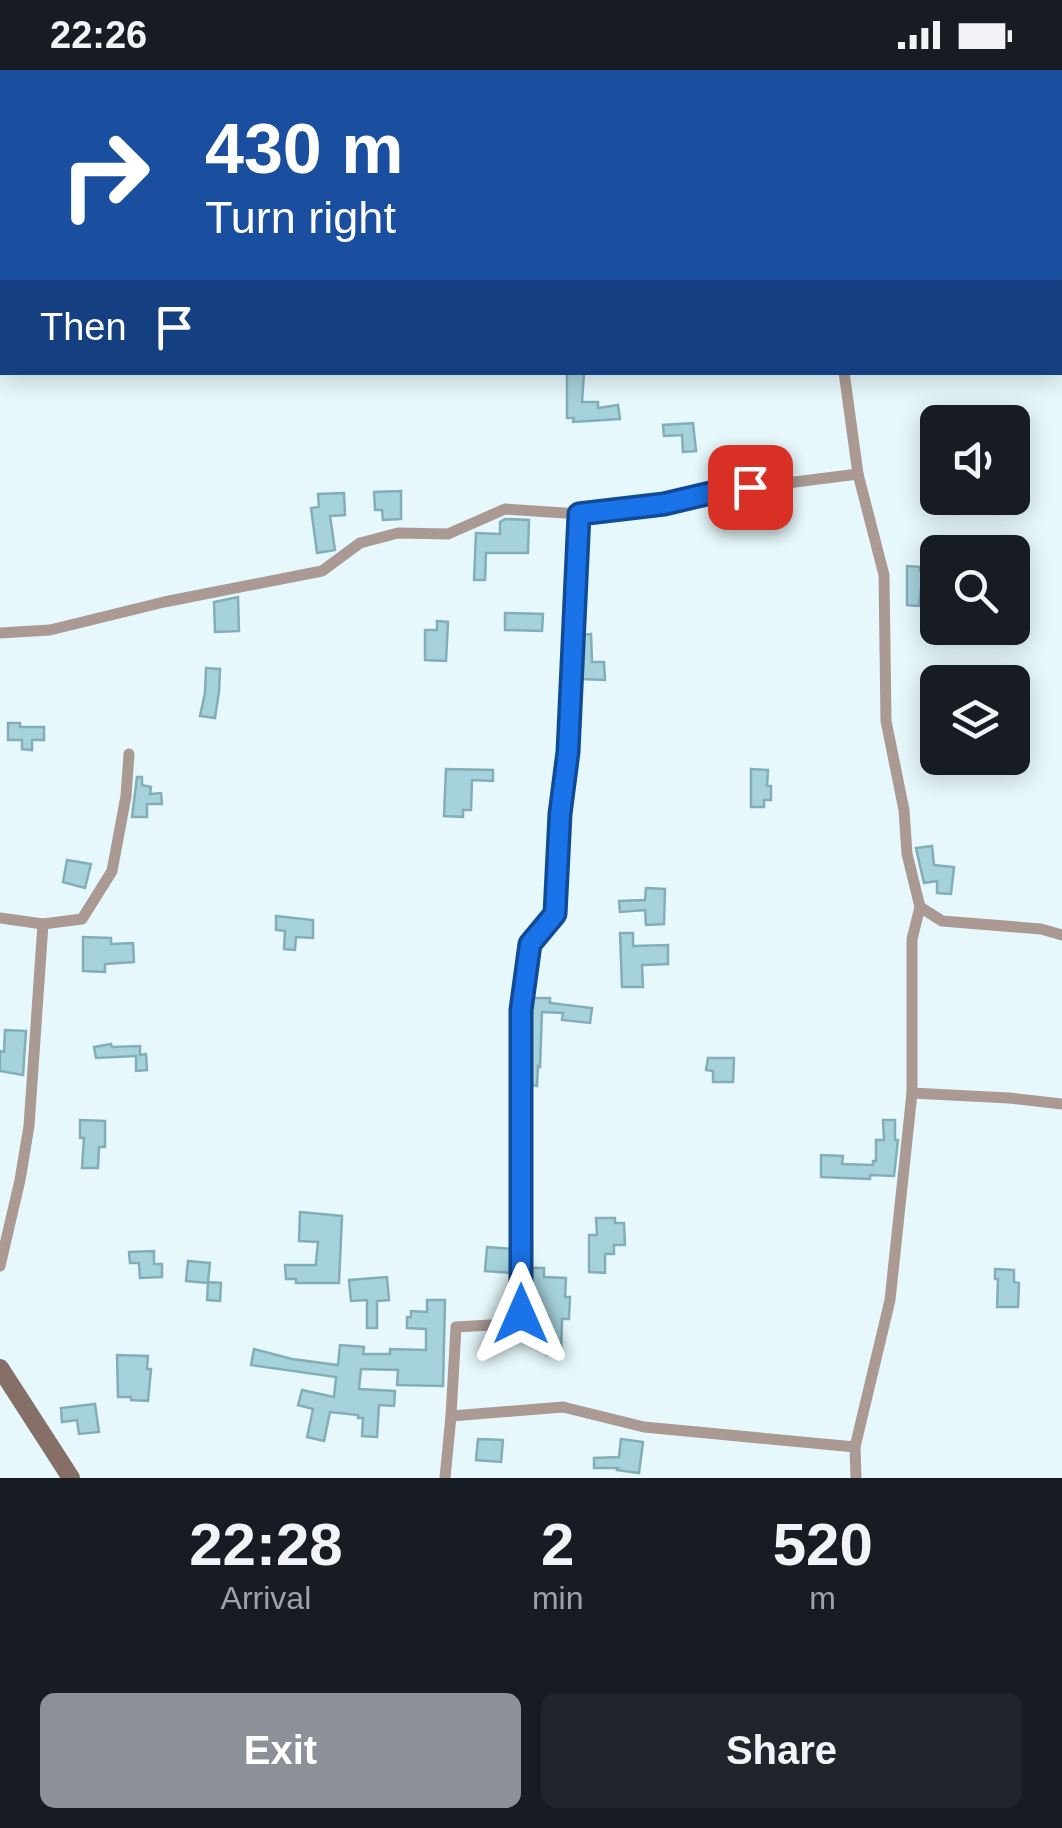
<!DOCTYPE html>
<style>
body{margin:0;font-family:Helvetica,sans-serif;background:#20242c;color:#f1f3f6;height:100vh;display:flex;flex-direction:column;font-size:38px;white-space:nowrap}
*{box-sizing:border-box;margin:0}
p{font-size:32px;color:#9ea1a6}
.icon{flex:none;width:55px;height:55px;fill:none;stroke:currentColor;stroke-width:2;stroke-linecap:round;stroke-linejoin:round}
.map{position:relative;height:1408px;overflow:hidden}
.drawer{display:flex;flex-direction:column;background:#171b24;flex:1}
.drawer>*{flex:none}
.guide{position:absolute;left:0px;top:0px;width:1062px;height:305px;box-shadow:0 5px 25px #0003;background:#1a4fa0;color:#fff;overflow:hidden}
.controls{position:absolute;left:920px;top:335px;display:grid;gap:20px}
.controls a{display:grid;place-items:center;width:110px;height:110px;border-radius:15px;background:#171b24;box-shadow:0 5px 25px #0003;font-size:50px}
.pin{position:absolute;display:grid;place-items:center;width:85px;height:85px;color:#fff;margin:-42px;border-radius:20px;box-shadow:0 5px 15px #0006}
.me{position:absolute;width:110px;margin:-55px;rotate:0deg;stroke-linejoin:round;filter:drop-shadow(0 0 8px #0008)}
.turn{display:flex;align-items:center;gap:35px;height:210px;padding:0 40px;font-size:45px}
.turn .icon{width:130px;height:130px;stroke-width:2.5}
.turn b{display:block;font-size:70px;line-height:85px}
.then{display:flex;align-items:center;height:95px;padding:0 40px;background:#0003;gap:20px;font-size:38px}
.eta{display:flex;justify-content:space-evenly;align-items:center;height:170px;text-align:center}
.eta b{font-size:60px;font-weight:800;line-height:70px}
.primary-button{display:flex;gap:20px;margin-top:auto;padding:20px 40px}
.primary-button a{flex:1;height:115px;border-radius:15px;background:#8c9099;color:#fff;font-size:40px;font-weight:800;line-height:115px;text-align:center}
.primary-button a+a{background:#20242c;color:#f1f3f6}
.status{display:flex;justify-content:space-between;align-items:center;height:70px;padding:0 50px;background:#171b24;direction:ltr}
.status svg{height:28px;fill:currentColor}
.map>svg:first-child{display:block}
.building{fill:#a6d2dc;stroke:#83aeb8;stroke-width:2.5}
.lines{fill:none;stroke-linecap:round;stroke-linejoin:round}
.street{stroke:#aa9a93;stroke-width:11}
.secondary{stroke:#866f66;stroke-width:18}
.route-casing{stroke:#114b97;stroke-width:25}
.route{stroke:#1a73e8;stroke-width:18}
</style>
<div class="status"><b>22:26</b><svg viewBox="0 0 49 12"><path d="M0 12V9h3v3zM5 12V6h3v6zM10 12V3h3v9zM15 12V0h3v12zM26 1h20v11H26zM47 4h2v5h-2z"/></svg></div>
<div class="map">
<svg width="1062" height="1408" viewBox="0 0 1062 1408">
<rect width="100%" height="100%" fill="#e6f8fc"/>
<g class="building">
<path d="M567,302L584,303L582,332H598V338L618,335L620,349L573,352L574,348H567Z"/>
<path d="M693,353L696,381L683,382L682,365L664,366L663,355Z"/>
<path d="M401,421V449L383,450L382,440H375L374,422Z"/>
<path d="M344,423L345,445L330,446L335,480L317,483L311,438L319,437L318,424Z"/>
<path d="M505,449L529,450L528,483H486L485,510H474L476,463L500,464V452Z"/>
<path d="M907,496L920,497V501L937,502L936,518L921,517L919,536L907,535Z"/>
<path d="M238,527L239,561L215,562L214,532Z"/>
<path d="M505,543L543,544L542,561L505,560Z"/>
<path d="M437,551L448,552L446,591L425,590V560H437Z"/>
<path d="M591,564L592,592H604L605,610L581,609L583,565Z"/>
<path d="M206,598L220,599L219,622L215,648L200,646L205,623Z"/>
<path d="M8,653H20V657H44V670H32V680L22,679V670H8Z"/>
<path d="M446,699L493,700V711L472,710L471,740H463V747L444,746Z"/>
<path d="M751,699L768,700L767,716H771V730H764V737H751Z"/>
<path d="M137,707H142V715L151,717L150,724L161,723L162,734H147V747H132Z"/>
<path d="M932,776L934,795L954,797L951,824L937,823V811L924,813L916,778Z"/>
<path d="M67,790L91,794L85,818L63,812Z"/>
<path d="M646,818L665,819L664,854L646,855L645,840L620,842L619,831L645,830Z"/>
<path d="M276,846L313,850V868L296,867L295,880L284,879L285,861L276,860Z"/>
<path d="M620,863H633V876L668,875V894L642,895L643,917H622Z"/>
<path d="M83,867L111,868V874L133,873L134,892L105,894V902L83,901Z"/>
<path d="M532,928H550V933L592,938L590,953L562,950L563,943L542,942L540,997L538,996L537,1016L530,1015Z"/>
<path d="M5,960L26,961L23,1005L0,1001V981L4,982Z"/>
<path d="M111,974L112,977L140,976V985L146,984L147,1000L136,1001V986L96,988L94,977Z"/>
<path d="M708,988H734L733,1012H713V1001L706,1000Z"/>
<path d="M80,1050L105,1051V1077H99L98,1098H82L84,1068H80Z"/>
<path d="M883,1050H895V1070H898L894,1106L870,1105V1109L821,1107V1085L843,1086L842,1094L873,1095V1091H876V1070H884Z"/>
<path d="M300,1142L342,1146L339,1213H296V1209H286L285,1195H316V1192L318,1172L299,1171Z"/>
<path d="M596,1148H615V1153H624L625,1175H614V1184H605V1203L589,1202V1165H597Z"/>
<path d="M487,1177L512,1179V1203L485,1201Z"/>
<path d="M154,1181V1194H162V1207L140,1208L139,1193H130L129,1182Z"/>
<path d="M188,1191L210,1193L208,1212L221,1213L220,1231L207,1230L208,1213L186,1211Z"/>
<path d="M530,1198H544V1207L566,1208L565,1227H570L569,1249H562L561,1285H547L548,1264L525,1263V1253L530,1244Z"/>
<path d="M995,1199L1014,1200V1212L1019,1213L1018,1237H997L998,1209H995Z"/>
<path d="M387,1207L389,1230L377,1231V1258H367V1230L351,1231L349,1210Z"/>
<path d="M427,1230H445L443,1316L397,1315L398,1300L361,1299L359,1319L395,1321L394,1336L379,1335L377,1367L362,1366L363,1348H358V1345L330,1342L324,1371L307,1367L313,1339L298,1335L302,1320L334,1327L336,1307L251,1295L254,1279L292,1289L338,1295L340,1275L364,1277L363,1284H390V1279L426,1280V1259L407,1258V1247H411V1241L427,1242Z"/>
<path d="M117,1285L148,1286L147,1299H151L148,1331L131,1330V1327H118Z"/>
<path d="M95,1334L99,1362L79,1364L77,1350L62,1352L61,1338Z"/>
<path d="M478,1369L503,1370L501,1392L476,1390Z"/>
<path d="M621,1369L643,1372L639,1403L617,1400L618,1398H594V1388L619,1387Z"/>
</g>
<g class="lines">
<g class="street">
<path d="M830,0V2"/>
<path d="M1028,0L1029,2"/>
<path d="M1060,83L1062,89"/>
<path d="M858,404L884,505L886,651L904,740L907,784L920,837L942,851L1041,859L1062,865"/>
<path d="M0,563L50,560L164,532L322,501L360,473L398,463L448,464L505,439L579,444"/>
<path d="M0,848L43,854L82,849L112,801L126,726L129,684"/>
<path d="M912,1023L1009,1028L1062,1034"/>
<path d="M0,1196L20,1110L29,1056L43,854"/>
<path d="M451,1346L563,1337L644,1357L855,1377L856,1408"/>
<path d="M855,1377L890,1230L912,1023V869L920,837"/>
<path d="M445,1408L451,1346L456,1257L507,1254L521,1244V940L530,874L555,844L560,744L568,682L579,444L664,434L715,422L858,404L844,302"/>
</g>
<path class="secondary" d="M0,1298L71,1408"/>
</g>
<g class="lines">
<g class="route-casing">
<path id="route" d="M521,1244V940L530,874L555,844L560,744L568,682L579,444L664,434L715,422L750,417"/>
</g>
<use href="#route" class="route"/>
</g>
</svg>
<div class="controls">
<a><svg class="icon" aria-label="sound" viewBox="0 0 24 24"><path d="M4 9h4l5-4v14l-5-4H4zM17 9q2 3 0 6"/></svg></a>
<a><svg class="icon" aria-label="search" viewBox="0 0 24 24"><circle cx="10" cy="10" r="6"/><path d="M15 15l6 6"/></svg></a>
<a><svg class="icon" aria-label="layers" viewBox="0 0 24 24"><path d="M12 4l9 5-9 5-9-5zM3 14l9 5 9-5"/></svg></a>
</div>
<div class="pin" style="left:750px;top:417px;background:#d93025"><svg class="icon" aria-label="arrive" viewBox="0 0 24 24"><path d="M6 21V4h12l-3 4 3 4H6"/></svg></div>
<svg class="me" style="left:521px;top:1244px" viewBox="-20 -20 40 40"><path d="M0-17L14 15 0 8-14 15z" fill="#1a73e8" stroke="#fff" stroke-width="4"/></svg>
<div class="guide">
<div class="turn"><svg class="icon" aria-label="right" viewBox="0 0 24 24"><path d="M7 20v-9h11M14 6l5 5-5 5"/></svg><div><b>430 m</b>Turn right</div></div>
<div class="then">Then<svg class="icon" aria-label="arrive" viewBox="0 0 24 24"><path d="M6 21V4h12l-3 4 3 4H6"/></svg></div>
</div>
</div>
<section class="drawer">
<div class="eta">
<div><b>22:28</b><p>Arrival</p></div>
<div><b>2</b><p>min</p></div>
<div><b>520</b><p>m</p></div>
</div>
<div class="primary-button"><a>Exit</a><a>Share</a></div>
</section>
